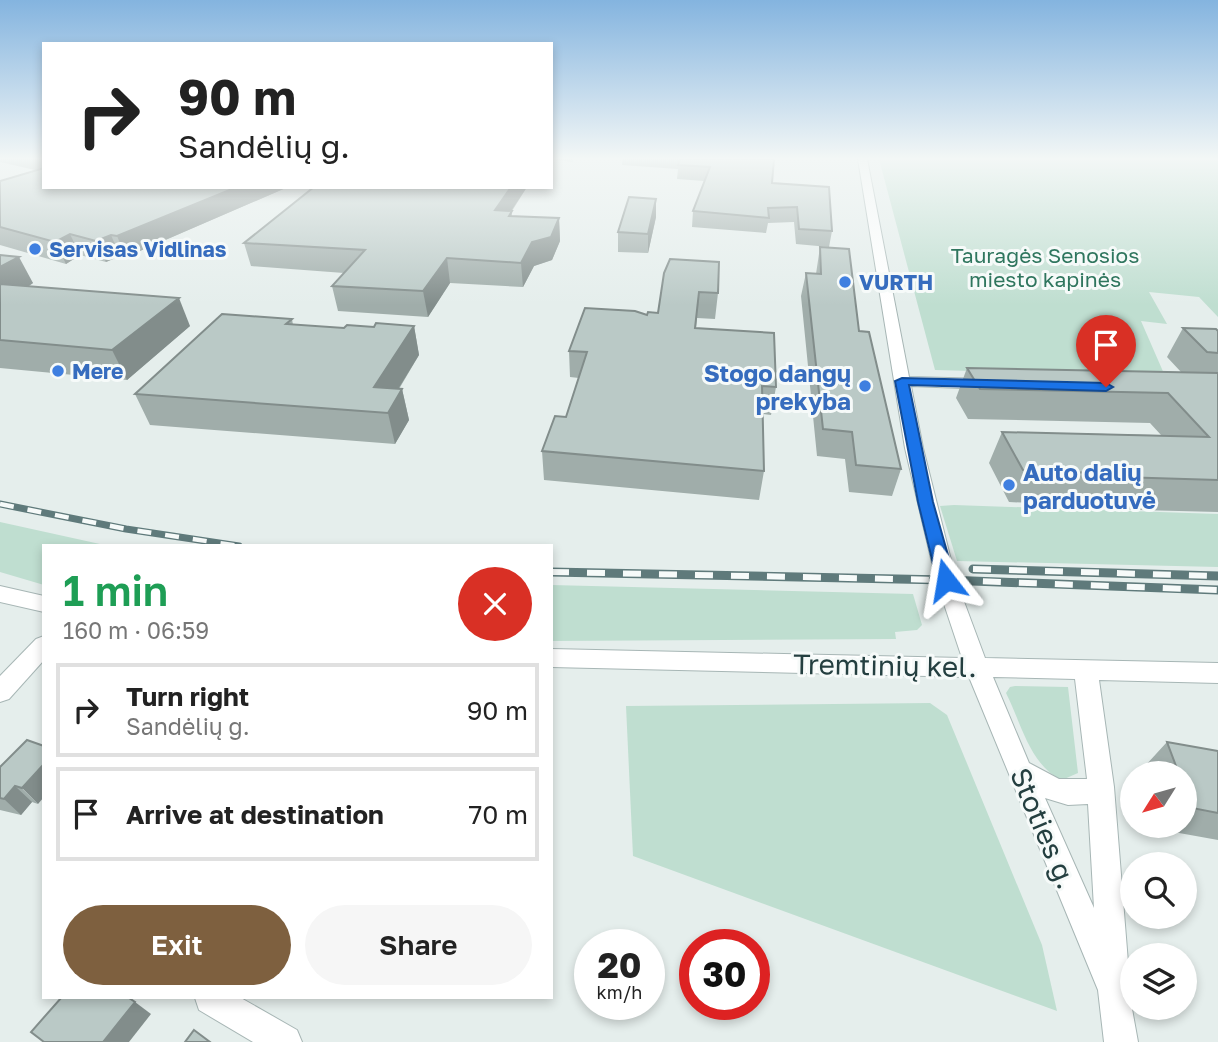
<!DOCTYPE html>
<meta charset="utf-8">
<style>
body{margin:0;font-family:"Golos Text",sans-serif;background:#f6f6f6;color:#222;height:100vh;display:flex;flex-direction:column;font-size:26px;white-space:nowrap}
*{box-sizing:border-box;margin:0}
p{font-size:23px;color:#767676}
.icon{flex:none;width:38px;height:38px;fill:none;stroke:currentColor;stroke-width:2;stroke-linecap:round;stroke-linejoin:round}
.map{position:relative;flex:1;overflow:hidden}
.sheet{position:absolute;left:42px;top:544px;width:511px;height:455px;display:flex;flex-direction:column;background:#fff;border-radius:0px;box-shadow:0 4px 10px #0003}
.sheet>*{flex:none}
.banner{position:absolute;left:42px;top:42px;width:511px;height:147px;border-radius:0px;box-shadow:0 4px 10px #0003;background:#fff;color:#222;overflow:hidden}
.needle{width:46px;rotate:233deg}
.controls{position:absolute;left:1120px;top:761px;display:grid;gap:14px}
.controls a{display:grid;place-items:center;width:77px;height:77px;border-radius:50%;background:#fff;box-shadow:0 4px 10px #0003;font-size:35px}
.speed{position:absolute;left:574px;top:929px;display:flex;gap:14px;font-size:35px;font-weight:700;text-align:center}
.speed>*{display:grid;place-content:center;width:91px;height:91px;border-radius:50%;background:#fff;box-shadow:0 4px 10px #0003;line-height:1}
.speed small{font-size:18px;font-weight:400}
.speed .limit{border:10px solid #d22;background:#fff;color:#111}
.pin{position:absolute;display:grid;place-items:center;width:60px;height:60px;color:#fff;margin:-72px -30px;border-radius:50% 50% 50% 0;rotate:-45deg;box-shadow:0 0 7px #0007}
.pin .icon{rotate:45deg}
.me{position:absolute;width:77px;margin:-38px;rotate:346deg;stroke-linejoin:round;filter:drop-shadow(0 0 5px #0008)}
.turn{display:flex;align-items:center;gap:24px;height:147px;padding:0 21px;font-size:32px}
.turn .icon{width:91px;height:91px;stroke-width:2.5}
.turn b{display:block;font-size:49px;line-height:60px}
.round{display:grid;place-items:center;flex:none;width:74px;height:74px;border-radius:37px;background:#f6f6f6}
.headline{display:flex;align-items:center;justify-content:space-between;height:119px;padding:0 21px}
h1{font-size:42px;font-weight:600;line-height:52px;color:#1e9e55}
.button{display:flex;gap:14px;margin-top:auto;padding:14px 21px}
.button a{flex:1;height:80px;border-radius:42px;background:#7e603f;color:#fff;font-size:28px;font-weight:600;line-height:80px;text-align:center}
.button a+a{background:#f6f6f6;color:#222}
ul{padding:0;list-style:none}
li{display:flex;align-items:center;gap:21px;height:94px;margin:0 14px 10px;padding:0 7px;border:4px solid #e0e0e0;border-radius:0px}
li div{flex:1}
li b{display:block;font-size:26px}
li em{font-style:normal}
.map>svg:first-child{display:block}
.green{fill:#bfded0}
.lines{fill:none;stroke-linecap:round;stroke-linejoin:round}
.minor-casing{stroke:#a7b6b5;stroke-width:2}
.minor{fill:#fff;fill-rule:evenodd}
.rail-far1-casing{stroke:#5f7a7b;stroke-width:7}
.rail-casing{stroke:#5f7a7b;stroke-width:9}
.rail-far1{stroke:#f6faf9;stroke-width:4.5;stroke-dasharray:14;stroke-linecap:butt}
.rail{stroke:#f6faf9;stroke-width:6;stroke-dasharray:18;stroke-linecap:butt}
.wall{fill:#a0adaa}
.shaded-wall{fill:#828d8b}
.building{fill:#bac9c6;stroke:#828d8b;stroke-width:2}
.route{fill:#1a73e8;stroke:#114b97;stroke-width:2}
.shop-dot{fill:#3f7fe0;stroke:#f6faf9;stroke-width:2.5}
.labels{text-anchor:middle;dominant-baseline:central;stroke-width:6;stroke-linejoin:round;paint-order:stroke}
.far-shop-label{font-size:21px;font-weight:bold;fill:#366cbe;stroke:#f6faf9;text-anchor:start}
.far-park-label{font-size:21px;fill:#2f765e;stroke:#f6faf9}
.shop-label{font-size:24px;font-weight:bold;fill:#366cbe;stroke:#f6faf9;text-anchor:end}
.near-street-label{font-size:28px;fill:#243f40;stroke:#f6faf9}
</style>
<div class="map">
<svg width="1218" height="1042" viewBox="0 0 1218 1042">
<rect width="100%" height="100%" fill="#e5eeec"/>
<g class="green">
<path d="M879,159H1218V317L1199,297L1149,292L1167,324L1141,321L1165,376L935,370Z"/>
<path d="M954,505L1218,514V567L957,561L940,506Z"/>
<path d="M0,522L109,546H111H44V585L0,572Z"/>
<path d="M551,585L913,594L922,625L917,630L895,632L896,639L551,641Z"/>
<path d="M1015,686L1068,687L1078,773L1062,780C1030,766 1021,722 1006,693L1010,687Z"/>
<path d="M930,703L947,715L1042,945L1057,1011L633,856L626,706Z"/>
</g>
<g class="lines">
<g class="minor-casing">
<g id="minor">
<path d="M858,159H867L909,377L988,379L996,384L988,389L911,386L923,448L956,580L985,658L1218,663V683L1099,680L1114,787L1129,975L1127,981L1138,1042H1104L1098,990L969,677L551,667V649L962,658L936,580L905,448ZM993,677L1075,679L1087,779H1059L1029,763ZM1045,798L1068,805L1088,804L1094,908Z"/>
<path d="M0,586L44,596V612L0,602Z"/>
<path d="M44,636V660L9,699L0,702V676L36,639Z"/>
<path d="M195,998H241L297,1030L302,1042H253L199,1010Z"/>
</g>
</g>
<use href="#minor" class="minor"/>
<g class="rail-far1-casing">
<path id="rail-far1" d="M0,504L126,529L239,546"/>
</g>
<g class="rail-casing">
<g id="rail">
<path d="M973,569L1218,576"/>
<path d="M551,572L946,580L1218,590"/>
</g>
</g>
<use href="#rail-far1" class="rail-far1"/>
<use href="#rail" class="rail"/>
</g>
<g class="wall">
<path d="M0,159H44V187H288L126,257L120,256L106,262L80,255L66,264L0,245V181L35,170L0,162Z"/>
<path d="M551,159H574L572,162Z"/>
<path d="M622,159H774L772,183L832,231L829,247L796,244L794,222L768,223L766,233L692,227L693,211L704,181L677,179L678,169L622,165Z"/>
<path d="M382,187H527L512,211V216L559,218L560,241L552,260L534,266L523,287L450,283L428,317L338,311L332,286L344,273L251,266L244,243Z"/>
<path d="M656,199V217L648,253L618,252V232Z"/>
<path d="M820,247L859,331L901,469L892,496L849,492L845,459L817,456L801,296L806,273L816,274Z"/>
<path d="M0,255L33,283L28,287L190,326L127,380L0,368Z"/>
<path d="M719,262L718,293L715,319L697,318L696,328L776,387L771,415L763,414L764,471L759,500L544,480L542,451L566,417L579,378L570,377L569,351L647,315L658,313Z"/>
<path d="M292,319L293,325L344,328L414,326L419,355L399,389H402L409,420L395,444L150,425L135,394Z"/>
<path d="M1183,328L1218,331V512L1101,509L1098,506L1009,502L989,463L1002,432L1161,435L1150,423L968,419L956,398L967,368L1181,372L1167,357Z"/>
<path d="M1167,742L1218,751V840L1168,831L1166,826H1185V774H1148L1145,766Z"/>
<path d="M0,767L38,804L32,802L21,815L0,810Z"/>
</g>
<g class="shaded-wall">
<path d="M237,187H288L126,257L117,236Z"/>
<path d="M511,187H527L497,232L495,210Z"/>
<path d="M656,199V217L648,253V234Z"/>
<path d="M559,218L560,241L552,260L534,266L523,287L521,263L532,242Z"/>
<path d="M70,234L80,255L66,264L55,242Z"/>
<path d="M111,235L120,256L106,262L96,241Z"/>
<path d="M19,257L33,283L0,304V267Z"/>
<path d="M447,258L450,283L428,317L423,291Z"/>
<path d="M179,298L190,326L127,380L112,350Z"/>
<path d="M414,326L419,355L384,412L374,387Z"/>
<path d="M402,389L409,420L395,444L388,413Z"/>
<path d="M44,764V797L38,804L22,788Z"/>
<path d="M15,786L32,802L21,815L4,799Z"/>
<path d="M135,1002L151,1014L129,1042H103Z"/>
</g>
<g class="building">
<path d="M680,159H774L772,183L829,187L832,231L799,229L797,207L768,208L769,218L693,211L710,167L678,165Z"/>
<path d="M44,168V187H237L117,236L111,235L96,241L70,234L55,242L0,227V181Z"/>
<path d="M314,187H511L495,210L512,211L509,216L559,218L551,237L532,242L521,263L447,258L423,291L332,286L365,250L244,243Z"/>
<path d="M629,197L656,199L648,234L618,232Z"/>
<path d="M820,247L849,249L859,331L869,332L901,469L856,465L852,432L823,429L806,273L821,274Z"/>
<path d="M0,255L19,257L0,267Z"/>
<path d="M670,259L719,262L718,293L699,292L695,328L774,333L776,387L762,386L764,471L542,451L555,416L566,417L587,352L569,351L585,308L635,311L647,315L648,312L658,313L664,273Z"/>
<path d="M0,284L179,298L112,350L0,340Z"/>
<path d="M222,314L292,319L286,324L344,328L347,325L374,327L376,323L414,326L374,387L402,389L388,413L135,394Z"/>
<path d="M1183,328L1216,329L1218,331V353L1207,352Z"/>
<path d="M967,368L1218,373V480L1119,477L1116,474L1023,470L1002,432L1209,437L1168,393L980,389Z"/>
<path d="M27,740L44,746V764L22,788L15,786L4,799L0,798V767Z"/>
<path d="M1167,742L1218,751V813L1192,808L1185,788V774H1179Z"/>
<path d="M61,998H129L135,1002L103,1042H44L31,1032Z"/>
<path d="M194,1030L210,1042H185Z"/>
</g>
<linearGradient id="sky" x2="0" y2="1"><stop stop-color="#84b4df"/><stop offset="0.52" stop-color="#f3f7f6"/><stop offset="1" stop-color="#f3f7f6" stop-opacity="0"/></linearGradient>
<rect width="1218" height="305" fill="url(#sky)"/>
<path class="route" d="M902,378L1106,383L1113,387L1106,391L909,385L933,502L955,580L952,585H940L937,580L918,502L895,381Z"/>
<g class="shop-dot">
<circle cx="35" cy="249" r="7"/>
<circle cx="845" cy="282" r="7"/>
<circle cx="58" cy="371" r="7"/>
<circle cx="865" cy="386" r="7"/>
<circle cx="1009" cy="485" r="7"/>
</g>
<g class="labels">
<g class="far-shop-label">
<text x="49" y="249">Servisas Vidlinas</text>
<text x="859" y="282">VURTH</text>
<text x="72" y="371">Mere</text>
</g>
<g class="far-park-label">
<text x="1045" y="255">Tauragės Senosios<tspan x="1045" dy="24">miesto kapinės</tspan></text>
</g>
<g class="shop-label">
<text x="851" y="372">Stogo dangų<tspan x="851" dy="28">prekyba</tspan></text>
<text x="1023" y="471" text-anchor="start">Auto dalių<tspan x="1023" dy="28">parduotuvė</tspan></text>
</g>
<g class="near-street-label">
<text transform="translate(885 665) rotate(1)">Tremtinių kel.</text>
<text transform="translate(1044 828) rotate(67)">Stoties g.</text>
</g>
</g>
</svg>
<div class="controls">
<a><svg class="needle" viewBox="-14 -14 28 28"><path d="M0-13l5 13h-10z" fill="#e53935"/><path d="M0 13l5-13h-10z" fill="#767676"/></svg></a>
<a><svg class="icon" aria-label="search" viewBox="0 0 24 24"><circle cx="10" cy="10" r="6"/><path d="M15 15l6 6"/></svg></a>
<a><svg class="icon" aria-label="layers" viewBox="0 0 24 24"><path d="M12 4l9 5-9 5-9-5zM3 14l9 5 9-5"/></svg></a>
</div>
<div class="speed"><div>20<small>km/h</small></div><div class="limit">30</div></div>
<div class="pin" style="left:1106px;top:387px;background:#d93025"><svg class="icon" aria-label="arrive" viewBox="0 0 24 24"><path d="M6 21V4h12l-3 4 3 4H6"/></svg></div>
<svg class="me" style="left:946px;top:580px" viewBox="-20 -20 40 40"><path d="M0-17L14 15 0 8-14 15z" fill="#1a73e8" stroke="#fff" stroke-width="4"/></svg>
<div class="banner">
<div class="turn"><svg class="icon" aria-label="right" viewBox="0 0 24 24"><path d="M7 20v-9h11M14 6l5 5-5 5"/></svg><div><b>90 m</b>Sandėlių g.</div></div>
</div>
<section class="sheet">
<div class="headline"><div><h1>1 min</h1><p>160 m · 06:59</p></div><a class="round" style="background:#d93025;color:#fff"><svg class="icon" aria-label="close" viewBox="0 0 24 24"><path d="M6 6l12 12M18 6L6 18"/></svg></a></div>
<ul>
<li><svg class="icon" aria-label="right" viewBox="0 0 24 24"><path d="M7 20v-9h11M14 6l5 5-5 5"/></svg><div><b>Turn right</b><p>Sandėlių g.</p></div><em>90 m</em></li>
<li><svg class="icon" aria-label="arrive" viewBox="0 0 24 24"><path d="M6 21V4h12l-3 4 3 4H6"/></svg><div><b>Arrive at destination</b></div><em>70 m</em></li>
</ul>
<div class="button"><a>Exit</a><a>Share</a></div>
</section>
</div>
